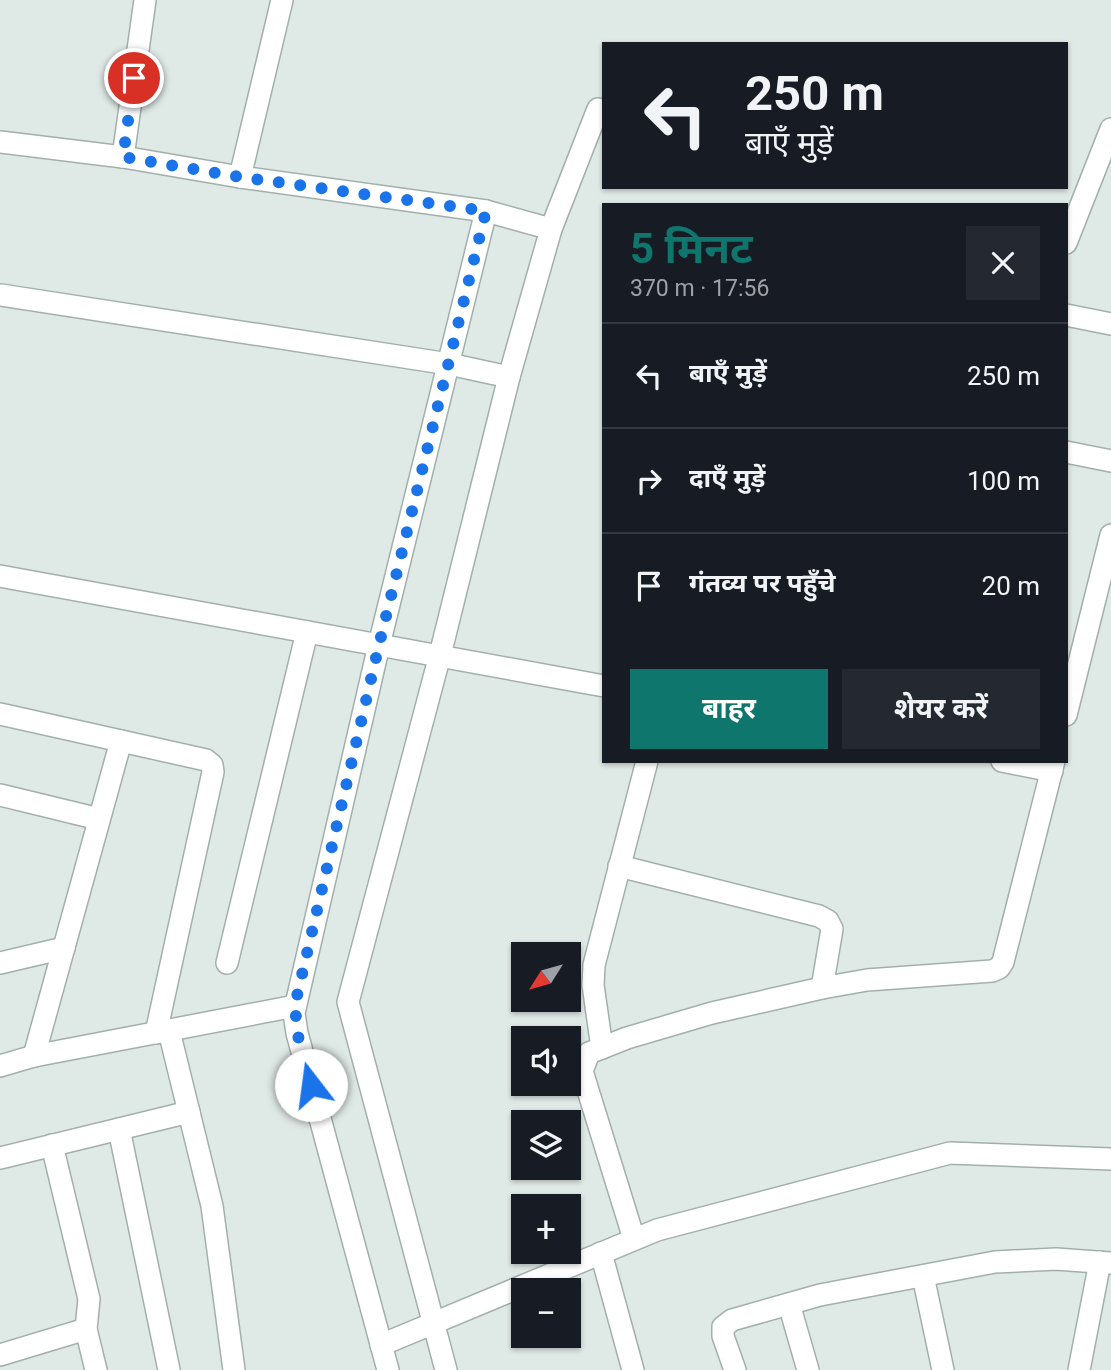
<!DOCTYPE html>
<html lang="hi">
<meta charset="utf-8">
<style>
body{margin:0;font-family:Roboto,"Noto Sans Devanagari",sans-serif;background:#242831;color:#f1f3f6;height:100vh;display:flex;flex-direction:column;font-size:26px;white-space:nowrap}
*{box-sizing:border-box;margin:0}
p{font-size:23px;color:#9ea1a6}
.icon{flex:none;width:38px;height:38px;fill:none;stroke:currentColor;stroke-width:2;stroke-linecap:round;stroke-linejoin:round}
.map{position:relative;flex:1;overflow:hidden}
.details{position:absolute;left:602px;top:203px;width:466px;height:560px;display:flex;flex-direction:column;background:#171b24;border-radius:0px;box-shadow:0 2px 5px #0004}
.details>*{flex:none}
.hud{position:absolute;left:602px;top:42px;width:466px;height:147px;border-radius:0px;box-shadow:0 2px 5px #0004;background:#171b24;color:#f1f3f6;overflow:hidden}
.needle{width:46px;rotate:233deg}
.fabs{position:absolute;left:511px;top:942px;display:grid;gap:14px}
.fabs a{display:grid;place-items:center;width:70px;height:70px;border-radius:0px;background:#171b24;box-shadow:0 2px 5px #0004;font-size:35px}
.pin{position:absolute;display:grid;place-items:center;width:60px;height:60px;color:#fff;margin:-30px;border:4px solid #fff;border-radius:50%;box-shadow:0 2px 7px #0007}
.me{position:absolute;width:77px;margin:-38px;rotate:345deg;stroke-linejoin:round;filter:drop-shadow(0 0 5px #0008)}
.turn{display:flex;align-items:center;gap:24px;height:147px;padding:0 28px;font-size:32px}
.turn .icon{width:91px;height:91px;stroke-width:2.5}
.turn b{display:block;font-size:49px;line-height:60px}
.round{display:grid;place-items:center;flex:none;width:74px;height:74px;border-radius:0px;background:#242831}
.head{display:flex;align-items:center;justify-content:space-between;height:119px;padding:0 28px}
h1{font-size:42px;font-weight:700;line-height:52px;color:#0f766e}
.cta{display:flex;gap:14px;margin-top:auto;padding:14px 28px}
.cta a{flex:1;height:80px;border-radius:0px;background:#0f766e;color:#fff;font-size:28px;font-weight:700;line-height:80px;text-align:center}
.cta a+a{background:#242831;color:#f1f3f6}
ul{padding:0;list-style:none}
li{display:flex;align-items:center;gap:21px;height:105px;padding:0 28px;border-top:2px solid #363941}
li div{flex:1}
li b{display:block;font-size:26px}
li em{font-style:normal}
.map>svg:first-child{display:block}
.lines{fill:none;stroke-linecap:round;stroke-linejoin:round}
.minor-casing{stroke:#a2b0ac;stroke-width:24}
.minor{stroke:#fff;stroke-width:21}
.route{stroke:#1a73e8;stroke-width:12;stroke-dasharray:0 21.6}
</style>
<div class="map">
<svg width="1111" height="1370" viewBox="0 0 1111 1370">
<rect width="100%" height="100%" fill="#dfe9e5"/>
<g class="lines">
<g class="minor-casing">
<g id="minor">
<path d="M0,142L123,157L240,177L486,211L551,229"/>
<path d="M123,157L145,0"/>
<path d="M240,177L282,0"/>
<path d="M1066,243L1111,129"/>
<path d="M1,295L449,364L509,377"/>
<path d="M1066,315L1111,324"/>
<path d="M1066,452L1111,461"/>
<path d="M0,576L604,686"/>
<path d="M0,714L206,760L212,765L213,772L156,1033"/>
<path d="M1066,715L1111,535"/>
<path d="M1002,761L1052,771"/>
<path d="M0,795L99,819"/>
<path d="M619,866L819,916L828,921L832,929L822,988"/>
<path d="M0,963L64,948"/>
<path d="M227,963L307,632"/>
<path d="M169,1031L212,1206L234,1370"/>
<path d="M602,1048L593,985L594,965L647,761"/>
<path d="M34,1056L121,741"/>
<path d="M0,1066L34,1056L295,1006"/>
<path d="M119,1129L169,1370"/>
<path d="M52,1145L89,1299L86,1329L96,1370"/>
<path d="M0,1158L189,1112"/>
<path d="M634,1239L582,1071L589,1053L627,1038L712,1013L822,988L867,980L992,971L999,968L1003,962L1054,761"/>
<path d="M601,1253L633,1370"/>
<path d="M923,1276L943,1370"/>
<path d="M789,1304L808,1370"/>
<path d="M381,1345L657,1230L950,1153L1111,1159"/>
<path d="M0,1355L86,1329"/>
<path d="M388,1370L297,1033L294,1013L379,645L486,211"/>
<path d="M446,1370L348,1002L440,655L509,377L551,229L598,109"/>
<path d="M735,1370L723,1336V1327L732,1320L820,1295L995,1262L1056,1259L1111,1263"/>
<path d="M1079,1370L1100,1262"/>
</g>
</g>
<use href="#minor" class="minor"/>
</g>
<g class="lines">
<path class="route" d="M134,78L123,157L240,177L486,211L379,645L297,996C292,1027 303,1055 311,1085"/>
</g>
</svg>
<div class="fabs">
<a><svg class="needle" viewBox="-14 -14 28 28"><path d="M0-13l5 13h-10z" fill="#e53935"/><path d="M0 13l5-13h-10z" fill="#9ea1a6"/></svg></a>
<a><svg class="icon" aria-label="sound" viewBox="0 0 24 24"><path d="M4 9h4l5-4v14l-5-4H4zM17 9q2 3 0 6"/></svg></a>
<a><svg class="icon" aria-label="layers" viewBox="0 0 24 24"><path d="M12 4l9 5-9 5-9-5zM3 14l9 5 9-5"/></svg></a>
<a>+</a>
<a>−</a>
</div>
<div class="pin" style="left:134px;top:78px;background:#d93025"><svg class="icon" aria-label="arrive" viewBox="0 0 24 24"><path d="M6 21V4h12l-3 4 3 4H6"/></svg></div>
<svg class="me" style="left:311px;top:1085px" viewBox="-20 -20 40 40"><circle r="19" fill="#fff"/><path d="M0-13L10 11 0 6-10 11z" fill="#1a73e8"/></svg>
<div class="hud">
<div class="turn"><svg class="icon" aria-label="left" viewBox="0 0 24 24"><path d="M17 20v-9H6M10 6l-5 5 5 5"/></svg><div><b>250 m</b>बाएँ मुड़ें</div></div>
</div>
<section class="details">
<div class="head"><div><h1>5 मिनट</h1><p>370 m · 17:56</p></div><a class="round"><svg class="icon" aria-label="close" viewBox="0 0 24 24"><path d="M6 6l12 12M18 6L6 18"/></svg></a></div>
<ul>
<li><svg class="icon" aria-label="left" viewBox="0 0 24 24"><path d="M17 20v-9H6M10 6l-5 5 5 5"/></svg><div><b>बाएँ मुड़ें</b></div><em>250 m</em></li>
<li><svg class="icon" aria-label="right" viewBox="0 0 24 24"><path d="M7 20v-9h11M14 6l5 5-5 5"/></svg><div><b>दाएँ मुड़ें</b></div><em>100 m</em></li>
<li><svg class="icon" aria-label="arrive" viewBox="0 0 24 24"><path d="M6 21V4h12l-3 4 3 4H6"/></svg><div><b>गंतव्य पर पहुँचे</b></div><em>20 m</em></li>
</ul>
<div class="cta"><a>बाहर</a><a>शेयर करें</a></div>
</section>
</div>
